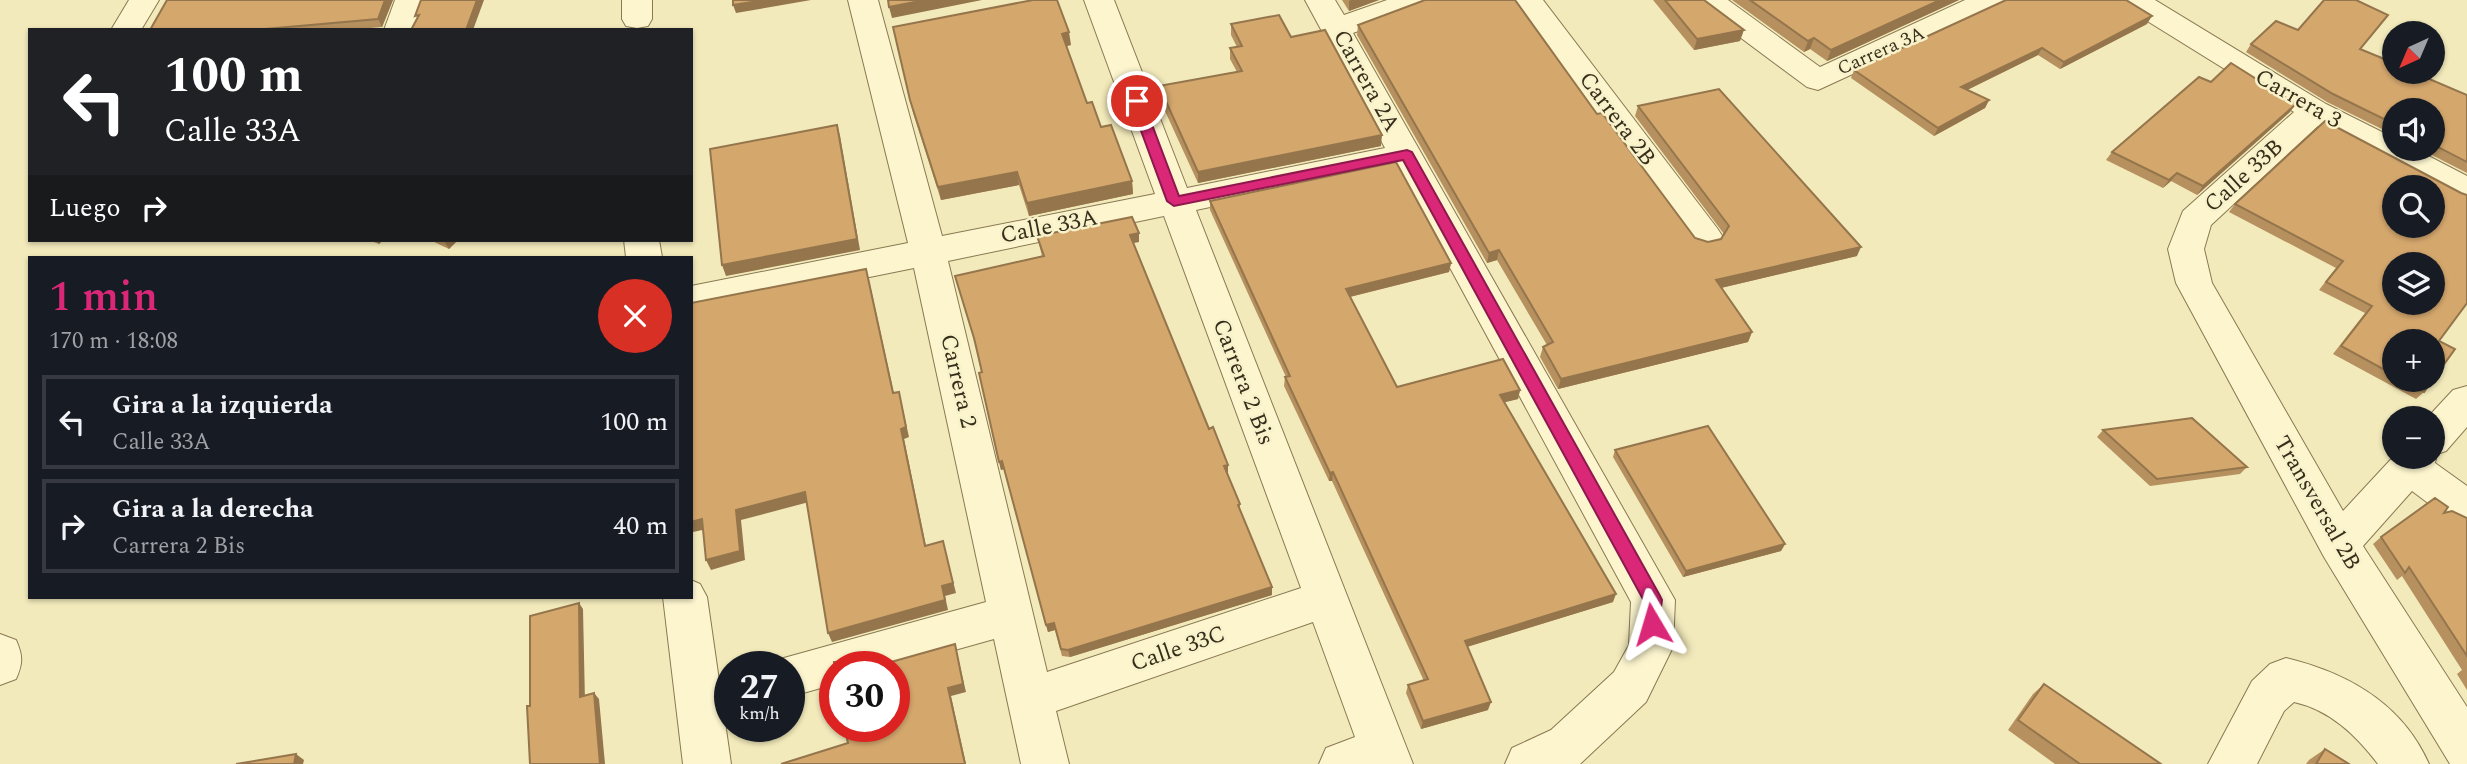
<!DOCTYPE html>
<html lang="es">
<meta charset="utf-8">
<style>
body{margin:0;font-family:Spectral,serif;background:#242831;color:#f1f3f6;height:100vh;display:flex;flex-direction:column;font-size:26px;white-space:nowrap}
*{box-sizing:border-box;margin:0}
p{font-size:23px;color:#9ea1a6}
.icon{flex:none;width:38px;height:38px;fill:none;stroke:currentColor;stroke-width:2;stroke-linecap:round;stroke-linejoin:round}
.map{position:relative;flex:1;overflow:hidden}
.panel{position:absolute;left:28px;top:256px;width:665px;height:343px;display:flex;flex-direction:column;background:#171b24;border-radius:0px;box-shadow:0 2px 5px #0004}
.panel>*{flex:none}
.hud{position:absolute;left:28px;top:28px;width:665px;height:214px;border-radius:0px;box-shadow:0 2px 5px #0004;background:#202124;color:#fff;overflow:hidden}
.needle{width:46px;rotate:224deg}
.fabs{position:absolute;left:2382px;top:21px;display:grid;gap:14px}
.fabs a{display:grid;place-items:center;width:63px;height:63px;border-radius:50%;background:#171b24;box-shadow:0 2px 5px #0004;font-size:35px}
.speed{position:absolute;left:714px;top:651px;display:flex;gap:14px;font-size:35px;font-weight:700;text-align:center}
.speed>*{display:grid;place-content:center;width:91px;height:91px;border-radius:50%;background:#171b24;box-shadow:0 2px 5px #0004;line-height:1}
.speed small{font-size:18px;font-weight:400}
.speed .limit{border:10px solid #d22;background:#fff;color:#111}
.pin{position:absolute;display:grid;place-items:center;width:60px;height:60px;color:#fff;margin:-30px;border:4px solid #fff;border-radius:50%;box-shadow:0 2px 7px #0007}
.me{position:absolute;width:77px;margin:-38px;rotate:353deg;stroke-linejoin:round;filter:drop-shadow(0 0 5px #0008)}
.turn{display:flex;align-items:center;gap:24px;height:147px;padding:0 21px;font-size:32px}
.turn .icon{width:91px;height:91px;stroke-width:2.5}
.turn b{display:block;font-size:49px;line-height:60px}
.then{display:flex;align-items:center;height:66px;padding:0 21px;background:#0003;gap:14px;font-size:26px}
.round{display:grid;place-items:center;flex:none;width:74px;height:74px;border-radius:37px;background:#242831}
.headline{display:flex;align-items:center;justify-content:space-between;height:119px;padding:0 21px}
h1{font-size:42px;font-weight:600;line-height:52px;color:#db2777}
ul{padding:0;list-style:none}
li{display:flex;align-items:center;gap:21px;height:94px;margin:0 14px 10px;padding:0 7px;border:4px solid #363941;border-radius:0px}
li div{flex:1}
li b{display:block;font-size:26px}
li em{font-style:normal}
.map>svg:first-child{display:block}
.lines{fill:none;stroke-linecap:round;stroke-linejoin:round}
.minor-casing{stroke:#8a7953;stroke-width:2}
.minor{fill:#fcf5ce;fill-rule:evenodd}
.wall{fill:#b6905e;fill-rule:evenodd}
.shaded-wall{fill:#94754c}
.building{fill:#d4a76d;stroke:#94754c;stroke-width:2;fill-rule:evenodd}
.route{fill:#db2777;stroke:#8e194d;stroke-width:2}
.labels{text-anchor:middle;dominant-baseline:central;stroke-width:5;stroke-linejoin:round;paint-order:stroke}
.far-street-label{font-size:19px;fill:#382d1a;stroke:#f8f2cb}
.street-label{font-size:23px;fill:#382d1a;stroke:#f8f2cb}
</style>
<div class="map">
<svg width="2467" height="764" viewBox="0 0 2467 764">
<rect width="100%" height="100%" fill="#f2eabb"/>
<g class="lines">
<g class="minor-casing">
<g id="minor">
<path d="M129,0H159L141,30H111Z"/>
<path d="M395,0H425L414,30H384Z"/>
<path d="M622,0H652V19L648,26L637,28L626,26L622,19Z"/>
<path d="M848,0H878L942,236L1155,194L1084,0H1114L1187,188L1385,148L1305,0H1335L1344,15L1387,0H1431L1427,6L1353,33L1675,600L1673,647L1646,702L1580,764H1505L1512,748L1551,730L1614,672L1629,645L1631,602L1396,168L1196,210L1413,764H1319L1326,748L1355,737L1313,622L1056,711L1069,764H1021L994,639L894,667H835V684L789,697V667H771L773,661L986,602L914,268L691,313V286L908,243ZM1164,216L1301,588L1047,672L948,261Z"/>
<path d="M1513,0H1543L1717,228L1723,237L1717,246L1705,249L1693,246Z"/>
<path d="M1694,0H1728L1820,67L1965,0H2004L2000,6L1818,90L1807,87L1698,6Z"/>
<path d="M2119,0H2155L2326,104L2394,138V149H2415L2467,176V202L2455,198L2318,126L2211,225L2204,249L2212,283L2343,511L2394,456L2432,457V418H2427L2453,390L2467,386V427L2446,451L2437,454L2435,463L2467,486V526L2452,521L2412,491L2363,546L2467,707V764H2450L2324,557L2176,283L2168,249L2183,211L2294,112L2123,6Z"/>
<path d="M624,240H659L662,257H626Z"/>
<path d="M691,580L700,584L707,597L731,764H683L663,597H691Z"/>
<path d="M0,634L16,640C23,656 23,663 16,679L0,685Z"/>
<path d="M2286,658C2348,673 2402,703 2429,764H2378C2356,735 2330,710 2294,702L2284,711L2257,764H2208L2252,681L2270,664Z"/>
</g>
</g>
<use href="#minor" class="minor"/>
</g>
<g class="wall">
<path d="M167,0H393L382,27L346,30H150Z"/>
<path d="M1342,0H1379L1349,11Z"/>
<path d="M1653,0H1704L1740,41L1694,50Z"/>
<path d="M1732,0H1959L1827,61L1810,49L1804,52Z"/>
<path d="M1231,24L1291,37L1381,146L1198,183L1159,98V86L1237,72L1230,59V48L1237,47L1231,35Z"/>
<path d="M2147,24L2060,69L2038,55L1967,90L1989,100L1985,108L1934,136L1851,78L1854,70Z"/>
<path d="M1358,25L1597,114L1695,238L1708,242L1721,239L1724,234L1635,116L1638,106L1857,256L1721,288L1752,332L1748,342L1558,389L1540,357L1543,347L1547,345L1497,260L1487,263L1357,35Z"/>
<path d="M893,27L1071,45L1066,46L1087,103L1132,181L1133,194L1029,216L1019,185L941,200L913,113Z"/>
<path d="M2298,30L2360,49L2467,95V173L2420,149H2432V110H2394V135L2327,102L2246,52L2251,44Z"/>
<path d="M2211,82L2290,112L2197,195L2171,181L2163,188L2106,160L2112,152Z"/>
<path d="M2325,121L2461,193L2467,195V303L2439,341L2455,349L2424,392L2416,399L2333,354L2365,313L2319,290L2336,268L2229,212L2235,204ZM2394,187H2432V226H2394ZM2394,264H2432V303H2394ZM2394,341H2432V380H2394Z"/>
<path d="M1210,201L1451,263L1449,272L1350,297L1397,387L1520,390L1518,399L1504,402L1613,602L1467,647L1488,710L1421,729L1406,693L1408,685L1424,681L1332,481H1329L1284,386L1285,377H1286L1210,210Z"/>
<path d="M1037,236L1139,242L1133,243L1209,429L1228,465V473H1227L1240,504V510L1272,595L1070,657L1062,656L1055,630L1048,632L1004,469L1001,470L976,347L955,276L1042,256Z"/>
<path d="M368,240H383L379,244Z"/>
<path d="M430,240H458L449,249Z"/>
<path d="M2103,430L2247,467L2240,474L2150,486L2097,437Z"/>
<path d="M1615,450L1785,544L1781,551L1683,577L1613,457Z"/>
<path d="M2444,513L2467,518V690L2457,674L2462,670L2402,576L2397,580L2373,544L2381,537Z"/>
<path d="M2044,684L2161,764H2055L2008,730L2033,694Z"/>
<path d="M2325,749L2349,764H2306L2309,760Z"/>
</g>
<g class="shaded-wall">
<path d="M385,0H393L382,27L378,19Z"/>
<path d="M477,0H484L473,30H466Z"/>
<path d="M765,0H811L736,13L733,5Z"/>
<path d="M925,0H982L892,18L889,7Z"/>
<path d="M1351,0H1379L1349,11V1Z"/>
<path d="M1940,0H1959L1827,61L1831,50Z"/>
<path d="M2152,16L2147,24L2060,69L2064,62Z"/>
<path d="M1744,30L1740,41L1694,50L1697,39Z"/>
<path d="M1069,32L1071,45L1063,47L1062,34Z"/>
<path d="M1814,38L1810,49L1804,52L1808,41Z"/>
<path d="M2042,48L2038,55L1957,95L1961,87Z"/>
<path d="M1989,100L1985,108L1934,136L1938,128Z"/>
<path d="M2296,104L2290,112L2197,195L2203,186Z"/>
<path d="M837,125L840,136L860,250L726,276L722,265Z"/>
<path d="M1382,135L1381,146L1198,183V172Z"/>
<path d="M1017,172L1019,185L941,200L938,187Z"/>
<path d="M2177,173L2171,181L2163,188L2169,180Z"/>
<path d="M1132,181L1133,194L1029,216L1027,203Z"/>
<path d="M1139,233V242L1131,243L1130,235Z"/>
<path d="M376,240H383L379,244Z"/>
<path d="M446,240H458L449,249L444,241Z"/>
<path d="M1861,247L1857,256L1712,290L1716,280Z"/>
<path d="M1499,250L1497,260L1487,263L1489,253Z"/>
<path d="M1451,263L1449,272L1345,298L1346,289Z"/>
<path d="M866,269L869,280L896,403L893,393Z"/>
<path d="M1752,332L1748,342L1558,389L1561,379Z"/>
<path d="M1520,390L1518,399L1498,404L1500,395Z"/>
<path d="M899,392L909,437L904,439L928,556L925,546L901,429Z"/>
<path d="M1002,461L1004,469L1001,470L999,462Z"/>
<path d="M1228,465V473L1224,474V466Z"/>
<path d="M1333,472L1332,481H1329L1330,473Z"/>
<path d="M805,492L809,502L741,520L745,560L711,570L706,560L736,510Z"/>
<path d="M702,519L707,529L693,532L691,528V522Z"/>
<path d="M943,541L956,593L945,596L948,610L832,642L828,633Z"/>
<path d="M1785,544L1781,551L1683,577L1686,571Z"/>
<path d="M1272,587V595L1070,657L1068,650Z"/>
<path d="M1616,594L1613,602L1463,648L1465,641Z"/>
<path d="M579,603L583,609L585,703L580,697Z"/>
<path d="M1054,623L1055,630L1048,632L1046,625Z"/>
<path d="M955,644L966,692L951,696L966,764H965L948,688Z"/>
<path d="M594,693L599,699L605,764H600Z"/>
<path d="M1491,702L1488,710L1421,729L1423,721Z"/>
<path d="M296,754L304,760L303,764H294Z"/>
</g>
<g class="building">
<path d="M167,0H385L378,19L253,30H150Z"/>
<path d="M421,0H477L466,30H411L419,15L415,16Z"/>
<path d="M733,0H765L733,5Z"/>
<path d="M888,0H925L889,7Z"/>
<path d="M1033,0H1057L1069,32L1062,34L1087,103L1092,102L1101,127L1111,125L1132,181L1027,203L1017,172L938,187L910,100L893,27Z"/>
<path d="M1425,0H1515L1597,114L1602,113L1695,238L1708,242L1721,239L1729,226L1638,106L1719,89L1861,247L1716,280L1752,332L1561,379L1543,347L1553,342L1499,250L1489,253L1358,25Z"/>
<path d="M1665,0H1704L1744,30L1697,39Z"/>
<path d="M1750,0H1940L1831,50L1814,38L1808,41Z"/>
<path d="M2006,0H2126L2152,16L2064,62L2042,48L1961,87L1989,100L1938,128L1854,70Z"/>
<path d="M2324,0H2356L2388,15L2360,49L2394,63V72H2413L2467,95V162L2432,144V110H2394V124L2333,94L2251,44L2276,21L2298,30Z"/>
<path d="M1279,15L1291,37L1325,30L1382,135L1198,172L1159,86L1242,71L1230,48L1242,46L1231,24Z"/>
<path d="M2231,63L2296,104L2203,186L2177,173L2169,180L2112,152L2199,77L2211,82Z"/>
<path d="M2325,121L2461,193L2467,195V303L2439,341L2455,349L2424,392L2402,380H2432V341H2394V375L2341,346L2372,306L2326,282L2343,261L2235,204ZM2394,187H2432V226H2394ZM2394,264H2432V303H2394Z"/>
<path d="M837,125L857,239L722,265L710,149Z"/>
<path d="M1396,162L1451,263L1346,289L1397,387L1503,359L1520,390L1500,395L1616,594L1465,641L1491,702L1423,721L1408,685L1428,679L1333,472L1330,473L1285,377L1290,376L1210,201Z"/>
<path d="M1132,217L1139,233L1130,235L1209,429L1213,427L1228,465L1224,466L1240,504L1238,505L1272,587L1068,650L1061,649L1054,623L1046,625L1002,461L999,462L979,373L982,372L974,338L955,276L1044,256L1037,236Z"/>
<path d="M866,269L893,393L899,392L906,427L901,429L925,546L943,541L953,583L942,586L945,600L828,633L805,492L736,510L740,551L706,560L702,519L691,522V303Z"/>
<path d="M2192,418L2247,467L2157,479L2103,430Z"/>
<path d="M1708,426L1785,544L1686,571L1615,450Z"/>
<path d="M2435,498L2448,507L2444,513L2452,511L2467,518V656L2409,567L2405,573L2381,537Z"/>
<path d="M579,603L580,697L594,693L600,764H530L527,706H530V616Z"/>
<path d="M955,644L963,684L948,688L965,764H781L848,743L844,726H894V667H835V669L834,662H891Z"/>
<path d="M2044,684L2161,764H2080L2018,720Z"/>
<path d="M2325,749L2349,764H2316Z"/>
<path d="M296,754L294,764H236Z"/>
</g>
<path class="route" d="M1137,97L1143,101L1179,196L1407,150L1412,152L1659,594L1662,600L1658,629L1652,632L1645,629L1643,624L1644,601L1403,160L1174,206L1167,201L1130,101Z"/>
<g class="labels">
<g class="far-street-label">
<text transform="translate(1881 51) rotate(-24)">Carrera 3A</text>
</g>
<g class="street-label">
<text transform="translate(1366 81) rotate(61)">Carrera 2A</text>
<text transform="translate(2298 99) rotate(30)">Carrera 3</text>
<text transform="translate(1617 119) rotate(53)">Carrera 2B</text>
<text transform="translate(2244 176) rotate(-42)">Calle 33B</text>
<text transform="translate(1049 227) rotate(-11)">Calle 33A</text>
<text transform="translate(958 381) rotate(77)">Carrera 2</text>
<text transform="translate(1243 382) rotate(69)">Carrera 2 Bis</text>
<text transform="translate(2317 503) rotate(60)">Transversal 2B</text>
<text transform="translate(1178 649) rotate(-19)">Calle 33C</text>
</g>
</g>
</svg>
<div class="fabs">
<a><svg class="needle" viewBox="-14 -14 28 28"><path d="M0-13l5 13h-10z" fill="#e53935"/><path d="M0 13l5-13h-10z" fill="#9ea1a6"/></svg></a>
<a><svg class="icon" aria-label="sound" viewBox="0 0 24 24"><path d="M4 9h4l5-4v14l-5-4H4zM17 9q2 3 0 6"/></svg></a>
<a><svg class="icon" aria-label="search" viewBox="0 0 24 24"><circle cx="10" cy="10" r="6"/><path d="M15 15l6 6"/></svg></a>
<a><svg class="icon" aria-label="layers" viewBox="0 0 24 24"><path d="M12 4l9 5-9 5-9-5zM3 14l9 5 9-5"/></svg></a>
<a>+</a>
<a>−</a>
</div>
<div class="speed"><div>27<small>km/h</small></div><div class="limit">30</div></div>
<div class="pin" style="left:1137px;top:101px;background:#d93025"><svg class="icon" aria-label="arrive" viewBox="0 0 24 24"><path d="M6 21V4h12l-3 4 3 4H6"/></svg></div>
<svg class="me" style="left:1652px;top:624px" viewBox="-20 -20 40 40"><path d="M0-17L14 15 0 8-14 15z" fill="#db2777" stroke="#fff" stroke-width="4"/></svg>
<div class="hud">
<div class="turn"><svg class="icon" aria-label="left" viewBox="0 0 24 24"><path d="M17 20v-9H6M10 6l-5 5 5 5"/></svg><div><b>100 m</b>Calle 33A</div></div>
<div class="then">Luego<svg class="icon" aria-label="right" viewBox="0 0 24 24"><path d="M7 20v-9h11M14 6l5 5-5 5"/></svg></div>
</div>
<section class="panel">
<div class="headline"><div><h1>1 min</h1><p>170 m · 18:08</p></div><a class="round" style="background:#d93025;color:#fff"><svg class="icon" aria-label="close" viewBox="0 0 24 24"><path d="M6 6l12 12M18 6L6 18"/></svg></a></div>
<ul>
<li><svg class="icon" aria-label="left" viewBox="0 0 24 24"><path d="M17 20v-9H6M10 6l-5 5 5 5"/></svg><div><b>Gira a la izquierda</b><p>Calle 33A</p></div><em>100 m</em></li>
<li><svg class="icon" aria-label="right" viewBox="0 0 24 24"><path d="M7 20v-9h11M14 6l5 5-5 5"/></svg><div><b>Gira a la derecha</b><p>Carrera 2 Bis</p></div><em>40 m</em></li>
</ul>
</section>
</div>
